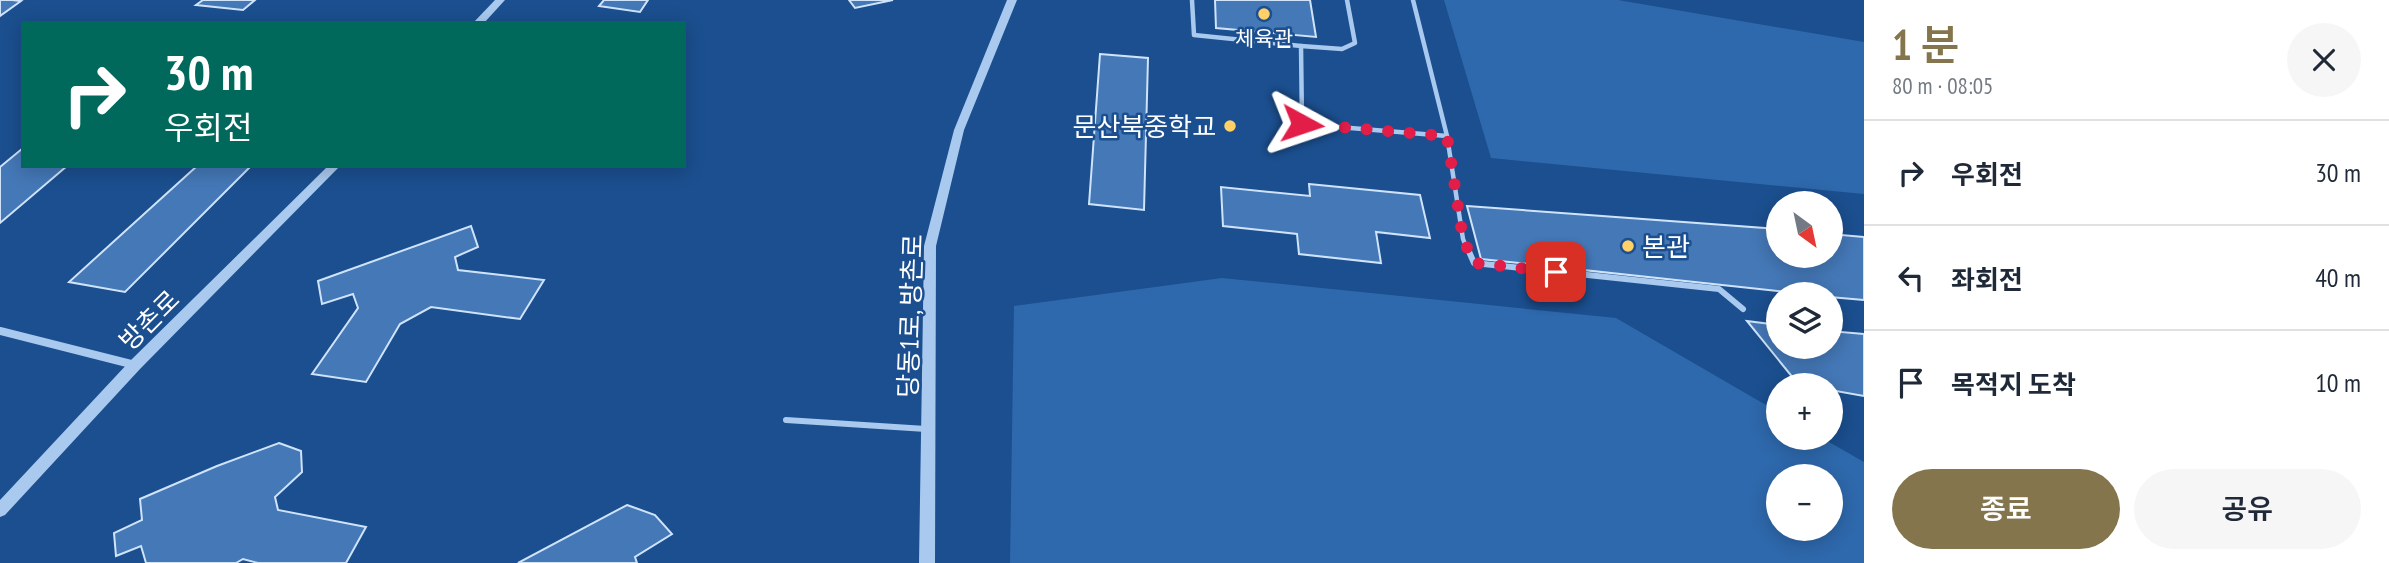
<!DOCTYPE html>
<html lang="ko">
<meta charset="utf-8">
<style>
body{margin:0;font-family:"PT Sans Narrow","Noto Sans KR",sans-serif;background:#f6f6f7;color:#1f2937;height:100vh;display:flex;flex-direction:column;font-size:26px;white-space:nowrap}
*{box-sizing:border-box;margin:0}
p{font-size:23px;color:#747a83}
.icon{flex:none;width:38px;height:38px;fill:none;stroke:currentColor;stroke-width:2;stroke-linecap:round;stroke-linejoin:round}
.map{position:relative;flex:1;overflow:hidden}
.panel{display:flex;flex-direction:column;background:#fff;width:525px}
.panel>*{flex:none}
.hud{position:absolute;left:21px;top:21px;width:665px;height:147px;border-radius:0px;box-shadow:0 4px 18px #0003;background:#00695c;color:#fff;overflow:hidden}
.needle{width:46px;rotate:147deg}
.controls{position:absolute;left:1766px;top:191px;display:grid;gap:14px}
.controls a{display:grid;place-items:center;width:77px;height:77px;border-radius:50%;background:#fff;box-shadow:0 4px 18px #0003;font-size:35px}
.pin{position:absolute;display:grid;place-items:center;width:60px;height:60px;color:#fff;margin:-30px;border-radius:14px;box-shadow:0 4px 10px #0006}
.me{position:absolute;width:77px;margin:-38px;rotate:95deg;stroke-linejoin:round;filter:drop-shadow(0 0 5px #0008)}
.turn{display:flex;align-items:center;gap:24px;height:147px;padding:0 28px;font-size:32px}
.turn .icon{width:91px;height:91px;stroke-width:2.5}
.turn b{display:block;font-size:49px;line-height:60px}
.round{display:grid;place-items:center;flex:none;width:74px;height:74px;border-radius:37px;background:#f6f6f7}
.headline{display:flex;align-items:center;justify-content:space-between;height:119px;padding:0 28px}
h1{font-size:42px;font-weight:600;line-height:52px;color:#84754c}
.button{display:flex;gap:14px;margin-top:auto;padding:14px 28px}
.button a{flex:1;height:80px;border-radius:42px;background:#84754c;color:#fff;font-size:28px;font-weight:600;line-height:80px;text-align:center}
.button a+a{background:#f6f6f7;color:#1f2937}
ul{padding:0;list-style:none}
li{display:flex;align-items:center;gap:21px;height:105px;padding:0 28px;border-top:2px solid #e0e1e3}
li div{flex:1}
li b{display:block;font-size:26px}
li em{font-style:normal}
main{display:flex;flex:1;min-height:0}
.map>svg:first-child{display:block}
.green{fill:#2e69ad;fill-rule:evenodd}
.building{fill:#4478b7;stroke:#cfe3fa;stroke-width:2}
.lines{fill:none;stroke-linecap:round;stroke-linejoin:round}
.service-far1{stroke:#a9c9ee;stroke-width:4.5}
.service{stroke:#a9c9ee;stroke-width:6}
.minor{stroke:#a9c9ee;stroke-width:8}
.tertiary{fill:#a9c9ee;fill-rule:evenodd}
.route{stroke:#e11d48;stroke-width:12;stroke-dasharray:0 21.6}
.poi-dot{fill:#ffd166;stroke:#1b4f8f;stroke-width:2.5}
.labels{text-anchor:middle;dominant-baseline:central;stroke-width:5;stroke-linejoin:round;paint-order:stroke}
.far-poi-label{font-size:21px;fill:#fff;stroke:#1b4f8f}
.poi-label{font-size:26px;fill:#fff;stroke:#1b4f8f;text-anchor:end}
.street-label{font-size:26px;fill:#fff;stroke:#1b4f8f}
</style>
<main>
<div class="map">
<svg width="1864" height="563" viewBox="0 0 1864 563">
<rect width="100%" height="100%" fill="#1b4f8f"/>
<g class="green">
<path d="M1444,0H1618L1864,42V194L1491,158Z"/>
<path d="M1222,278L1616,318L1778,412V438H1822L1864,462V563H1010L1014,306ZM1778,476H1830V528H1778Z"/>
</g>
<g class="building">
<path d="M0,0H12L21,1L0,16Z"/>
<path d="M203,0H255L243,10L196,5Z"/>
<path d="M604,0H648L640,12L599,6Z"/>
<path d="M849,0H893L855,8Z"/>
<path d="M1215,0H1310L1316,37L1216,28Z"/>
<path d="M1100,54L1148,58L1144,210L1089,204Z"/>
<path d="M23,148V166H67L0,223V167Z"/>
<path d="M197,166H251L125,292L69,282Z"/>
<path d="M1309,184L1420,195L1430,238L1376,232L1381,263L1299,254L1297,234L1223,226L1221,187L1310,196Z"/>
<path d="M1467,206L1778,229V256H1830V234L1864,237V300L1830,297V294H1806L1481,259Z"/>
<path d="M471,226L478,247L455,257L458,270L544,280L520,319L431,307L400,324L366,382L312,374L358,308L353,294L322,304L318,281Z"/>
<path d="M1747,321L1778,325V346H1830V331L1864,334V396L1830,390V385L1798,384Z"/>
<path d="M279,443L301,451L302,472L275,497L278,510L366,527L346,563H258L243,559L236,563H146L141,546L116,556L114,533L142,520L140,499L217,466Z"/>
<path d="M627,505L655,515L672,534L635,557L637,563H518Z"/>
</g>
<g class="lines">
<g class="service-far1">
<path d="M1192,0L1194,35L1301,46L1302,124L1447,136L1413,0"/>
<path d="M1301,46L1342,49L1355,43L1347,0"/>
<path d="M1447,136L1463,239L1467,249"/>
</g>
<g class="service">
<path d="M1467,247L1474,263L1719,289L1743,309"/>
<path d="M786,420L926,429"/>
</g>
<path class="minor" d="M0,331L135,365"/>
<g class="tertiary">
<path d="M495,0H505L484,23H473Z"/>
<path d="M1007,0H1017L964,130L936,246L935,563H919L924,246L954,130Z"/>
<path d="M328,166H340L140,369L5,515L0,517V500L130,361Z"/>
</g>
</g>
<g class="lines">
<path class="route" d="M1302,124L1447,136L1463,239L1474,263L1556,272"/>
</g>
<g class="poi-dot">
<circle cx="1264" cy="14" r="7"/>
<circle cx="1230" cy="126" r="7"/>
<circle cx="1628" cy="246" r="7"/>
</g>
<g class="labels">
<g class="far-poi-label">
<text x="1264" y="38">체육관</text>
</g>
<g class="poi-label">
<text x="1216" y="126">문산북중학교</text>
<text x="1642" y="246" text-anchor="start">본관</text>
</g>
<g class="street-label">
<text transform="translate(910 316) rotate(-88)">당동1로, 방촌로</text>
<text transform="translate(149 320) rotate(-45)">방촌로</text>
</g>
</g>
</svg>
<div class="controls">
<a><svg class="needle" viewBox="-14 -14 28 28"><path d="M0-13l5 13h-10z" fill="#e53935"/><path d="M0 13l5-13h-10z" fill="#747a83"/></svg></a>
<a><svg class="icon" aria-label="layers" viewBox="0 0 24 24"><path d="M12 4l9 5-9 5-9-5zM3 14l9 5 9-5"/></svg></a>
<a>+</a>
<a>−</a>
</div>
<div class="pin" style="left:1556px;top:272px;background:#d93025"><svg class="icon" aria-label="arrive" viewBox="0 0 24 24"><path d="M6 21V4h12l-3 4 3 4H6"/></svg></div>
<svg class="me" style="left:1302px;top:124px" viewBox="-20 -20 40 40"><path d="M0-17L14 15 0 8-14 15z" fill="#e11d48" stroke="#fff" stroke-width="4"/></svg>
<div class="hud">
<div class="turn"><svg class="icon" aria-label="right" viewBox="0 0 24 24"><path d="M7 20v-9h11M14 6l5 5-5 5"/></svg><div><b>30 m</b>우회전</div></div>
</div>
</div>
<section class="panel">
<div class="headline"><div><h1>1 분</h1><p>80 m · 08:05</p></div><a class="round"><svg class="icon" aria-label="close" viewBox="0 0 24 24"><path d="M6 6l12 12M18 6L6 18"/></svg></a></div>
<ul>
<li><svg class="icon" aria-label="right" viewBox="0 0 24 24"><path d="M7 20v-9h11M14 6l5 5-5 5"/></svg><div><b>우회전</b></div><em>30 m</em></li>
<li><svg class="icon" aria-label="left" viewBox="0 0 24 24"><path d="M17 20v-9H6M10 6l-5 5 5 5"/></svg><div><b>좌회전</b></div><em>40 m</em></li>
<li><svg class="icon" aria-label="arrive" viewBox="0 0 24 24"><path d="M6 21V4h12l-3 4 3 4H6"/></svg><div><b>목적지 도착</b></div><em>10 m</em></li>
</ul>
<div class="button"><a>종료</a><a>공유</a></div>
</section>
</main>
